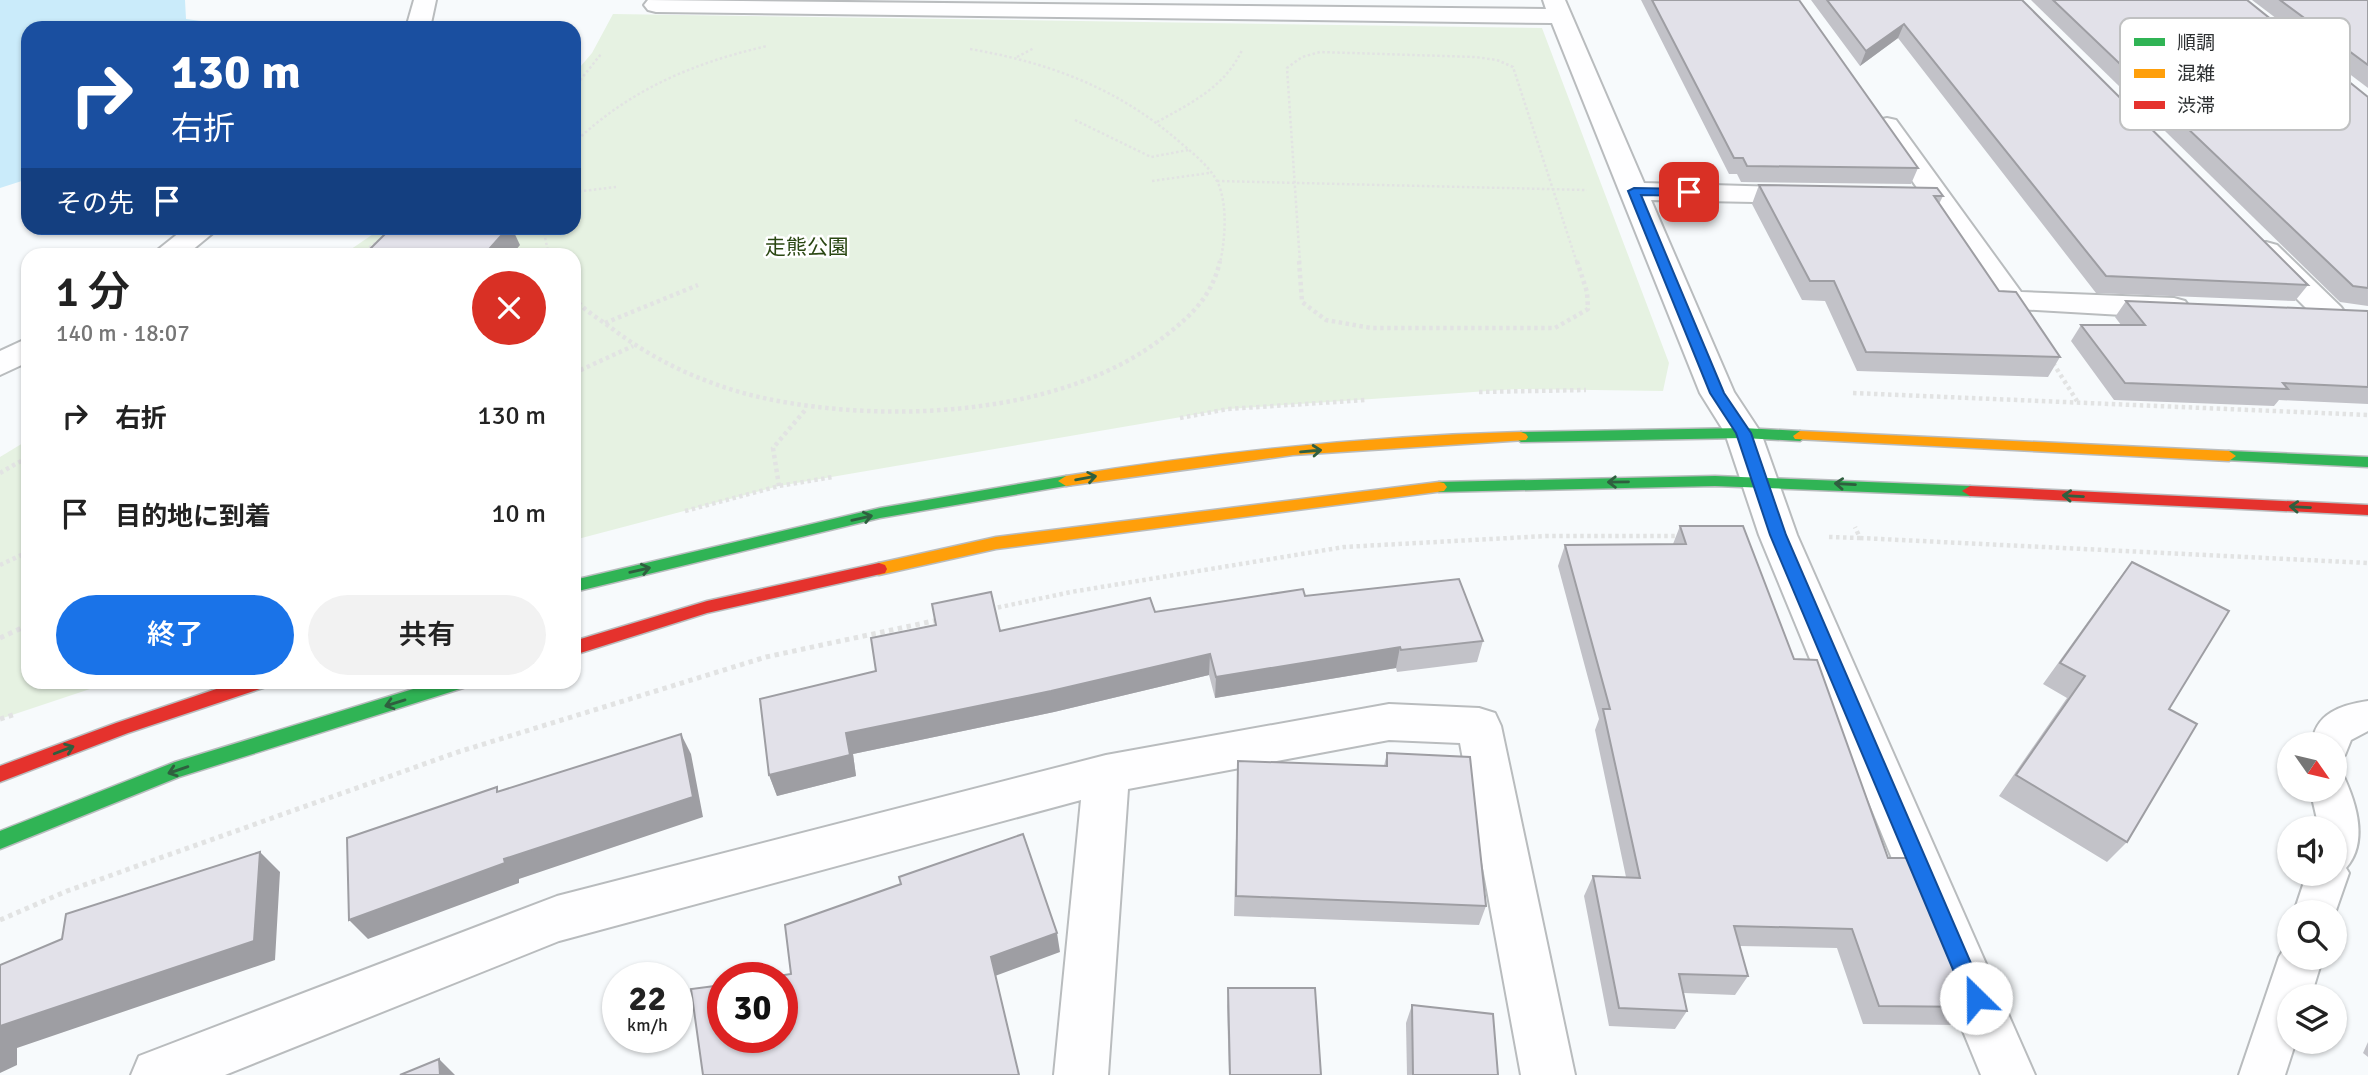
<!DOCTYPE html>
<html lang="ja">
<meta charset="utf-8">
<style>
body{margin:0;font-family:Signika,"Noto Sans JP",sans-serif;background:#f2f2f2;color:#222;height:100vh;display:flex;flex-direction:column;font-size:26px;white-space:nowrap}
*{box-sizing:border-box;margin:0}
p{font-size:23px;color:#767676}
.icon{flex:none;width:38px;height:38px;fill:none;stroke:currentColor;stroke-width:2;stroke-linecap:round;stroke-linejoin:round}
.map{position:relative;flex:1;overflow:hidden}
.side{position:absolute;left:21px;top:248px;width:560px;height:441px;display:flex;flex-direction:column;background:#fff;border-radius:21px;box-shadow:0 2px 5px #0004}
.side>*{flex:none}
.top-card{position:absolute;left:21px;top:21px;width:560px;height:214px;border-radius:21px;box-shadow:0 2px 5px #0004;background:#1a4fa0;color:#fff;overflow:hidden}
.needle{width:46px;rotate:124deg}
.controls{position:absolute;left:2277px;top:732px;display:grid;gap:14px}
.controls a{display:grid;place-items:center;width:70px;height:70px;border-radius:50%;background:#fff;box-shadow:0 2px 5px #0004;font-size:35px}
.speed{position:absolute;left:602px;top:962px;display:flex;gap:14px;font-size:35px;font-weight:700;text-align:center}
.speed>*{display:grid;place-content:center;width:91px;height:91px;border-radius:50%;background:#fff;box-shadow:0 2px 5px #0004;line-height:1}
.speed small{font-size:18px;font-weight:400}
.speed .limit{border:10px solid #d22;background:#fff;color:#111}
.pin{position:absolute;display:grid;place-items:center;width:60px;height:60px;color:#fff;margin:-30px;border-radius:14px;box-shadow:0 4px 10px #0006}
.me{position:absolute;width:77px;margin:-38px;rotate:337deg;stroke-linejoin:round;filter:drop-shadow(0 0 5px #0008)}
.turn{display:flex;align-items:center;gap:24px;height:147px;padding:0 35px;font-size:32px}
.turn .icon{width:91px;height:91px;stroke-width:2.5}
.turn b{display:block;font-size:49px;line-height:60px}
.then{display:flex;align-items:center;height:66px;padding:0 35px;background:#0003;gap:14px;font-size:26px}
.round{display:grid;place-items:center;flex:none;width:74px;height:74px;border-radius:37px;background:#f2f2f2}
.overview{display:flex;align-items:center;justify-content:space-between;height:119px;padding:0 35px}
h1{font-size:42px;font-weight:600;line-height:52px}
.button{display:flex;gap:14px;margin-top:auto;padding:14px 35px}
.button a{flex:1;height:80px;border-radius:42px;background:#1a73e8;color:#fff;font-size:28px;font-weight:600;line-height:80px;text-align:center}
.button a+a{background:#f2f2f2;color:#222}
ul{padding:0;list-style:none}
li{display:flex;align-items:center;gap:21px;height:98px;padding:0 35px}
li div{flex:1}
li b{display:block;font-size:26px}
li em{font-style:normal}
.map>svg:first-child{display:block}
.green{fill:#e6f2e2}
.water{fill:#caebfa}
.lines{fill:none;stroke-linecap:round;stroke-linejoin:round}
.lane-casing{stroke:#b9bcbe;stroke-width:4}
.street-casing{stroke:#b9bcbe;stroke-width:4}
.fast-casing{stroke:#b9bcbe;stroke-width:3}
.slow-casing{stroke:#b9bcbe;stroke-width:3}
.jam-casing{stroke:#b9bcbe;stroke-width:3}
.path-far2{stroke:#e2e3e3;stroke-width:2.5;stroke-dasharray:2.5 2.5;stroke-linecap:butt}
.path-far1{stroke:#e2e3e3;stroke-width:4.5;stroke-dasharray:3.5 3.5;stroke-linecap:butt}
.path{stroke:#e2e3e3;stroke-width:5;stroke-dasharray:4.5 4.5;stroke-linecap:butt}
.lane{fill:#fefeff;fill-rule:evenodd}
.street{fill:#fefeff;fill-rule:evenodd}
.fast{fill:#30b455;fill-rule:evenodd}
.slow{fill:#ff9f0a;fill-rule:evenodd}
.jam{fill:#e5322d;fill-rule:evenodd}
.wall{fill:#c2c2c8}
.shaded-wall{fill:#9e9ea3}
.building{fill:#e2e1e9;stroke:#9e9ea3;stroke-width:2}
.oneway{stroke:#2f5f3f}
.route{fill:#1a73e8;stroke:#114b97;stroke-width:2}
.labels{text-anchor:middle;dominant-baseline:central;stroke-width:5;stroke-linejoin:round;paint-order:stroke}
.far-park-label{font-size:21px;fill:#2a4712;stroke:#fff}
.key{fill:#fff;stroke:#c0c1c2;stroke-width:2}
.key-label{font-size:19px;fill:#2e3133}
</style>
<div class="map">
<svg width="2368" height="1075" viewBox="0 0 2368 1075">
<rect width="100%" height="100%" fill="#f7fafc"/>
<g class="green">
<path d="M613,14L1542,28L1669,363L1663,391L1517,389L1228,409L779,486L574,540V256H341L382,228H574V74L592,53Z"/>
<path d="M28,440V682L108,683L0,719V457Z"/>
</g>
<path class="water" d="M0,0H185L186,19L254,28H28V179L0,188Z"/>
<g class="lines">
<g class="lane-casing">
<g id="lane">
<path d="M2368,701V731L2351,740L2345,755L2334,759V744H2312C2315,713 2341,705 2368,701Z"/>
<path d="M2334,774L2344,777C2357,805 2368,843 2346,868L2349,873L2334,916V912H2294L2307,873H2334V828H2319L2310,789H2334Z"/>
<path d="M2289,941V957H2323L2311,996H2289V1041H2296L2285,1075H2239L2279,957Z"/>
</g>
</g>
<g class="street-casing">
<g id="street">
<path d="M414,0H436L430,28H406Z"/>
<path d="M648,0L1546,9L1543,0H1565L1644,183L1817,188L1821,194L1817,200L1807,203L1651,200L1734,392L1761,433L1797,535L2035,1075H1981L1759,535L1725,433L1700,393L1552,23L656,12L648,10L644,5Z"/>
<path d="M1887,118L1896,120L2021,292L2174,298L2185,301L2190,308L2185,315L2174,318L2001,308L1874,126L1878,120Z"/>
<path d="M185,228H219L185,256H150Z"/>
<path d="M2266,242L2277,245L2341,307L2346,314L2341,321L2330,324L2319,321L2255,257L2251,251L2255,245Z"/>
<path d="M28,338V362L0,375V351Z"/>
<path d="M1389,704L1479,708L1495,713L1501,726L1575,1075H1521L1460,743L1389,740L1128,789L1108,1075H1054L1081,800L559,941L225,1075H131L139,1056L557,896L1106,755Z"/>
</g>
</g>
<g class="fast-casing">
<g id="fast">
<path d="M1743,428L1800,431L1807,436L1800,441L1743,438L1521,442L1514,437L1521,432Z"/>
<path d="M2229,451L2368,457V467L2224,460L2222,456L2224,452Z"/>
<path d="M1066,476L1071,477L1074,481L1071,485L880,518L574,592V580L880,508Z"/>
<path d="M1715,476L1970,486L1978,491L1970,496L1715,486L1439,492L1431,487L1439,482Z"/>
<path d="M436,682H468L466,687L460,689L179,777L0,849V831L175,762Z"/>
</g>
</g>
<g class="slow-casing">
<g id="slow">
<path d="M1800,431L2229,451L2236,456L2229,461L1795,439L1793,436Z"/>
<path d="M1521,432L1526,434L1528,437L1526,440L1293,455L1066,486L1058,481L1066,476C1217,452 1368,436 1521,432Z"/>
<path d="M1439,482L1444,483L1447,487L1444,491L996,549L879,575L873,573L871,569L873,565L879,563L996,537Z"/>
</g>
</g>
<g class="jam-casing">
<g id="jam">
<path d="M1970,486L2368,505V515L1970,496L1962,491Z"/>
<path d="M879,563L885,565L887,569L885,573L707,613L574,655V641L707,601Z"/>
<path d="M237,682H268L266,687L128,733L0,782V766L116,723Z"/>
</g>
</g>
<g class="path-far2">
<path d="M970,49C1051,63 1120,89 1182,144C1195,155 1210,167 1218,183C1228,206 1225,240 1220,263"/>
<path d="M1017,57L1034,48"/>
<path d="M574,88L601,54"/>
<path d="M1075,120L1151,157L1188,150"/>
<path d="M1157,122C1191,103 1225,87 1242,50"/>
<path d="M574,143C629,90 693,63 767,46"/>
<path d="M1152,181L1209,173"/>
<path d="M1217,181L1587,190"/>
<path d="M574,192L616,187"/>
<path d="M543,228L549,256"/>
<path d="M357,256L382,238"/>
<path d="M1300,263L1287,68L1302,57L1320,52L1475,57L1497,60L1513,67L1577,263"/>
</g>
<g class="path-far1">
<path d="M1299,261L1302,302L1326,320L1371,328H1555L1588,309L1587,292L1577,261"/>
<path d="M574,297C583,310 598,318 610,327C657,363 711,387 768,399C890,424 1064,416 1165,336C1192,315 1212,296 1220,261"/>
<path d="M605,323L698,285"/>
<path d="M2053,363L2077,401"/>
<path d="M574,373L633,346"/>
<path d="M1479,392L1586,390"/>
<path d="M1853,393L2368,415"/>
<path d="M1180,418L1228,409L1366,400"/>
<path d="M0,473L28,457"/>
<path d="M779,486L773,448L807,408"/>
<path d="M685,511L779,486L833,477"/>
<path d="M1829,537L1860,538L1855,527"/>
<path d="M1860,538L2368,563"/>
<path d="M0,565L28,552"/>
<path d="M991,609L1071,592L1344,547L1546,536H1680"/>
</g>
<g class="path">
<path d="M0,638L28,625"/>
<path d="M0,719L16,714"/>
<path d="M0,920L67,891L458,752L766,657L938,620"/>
</g>
<use href="#lane" class="lane"/>
<use href="#street" class="street"/>
<use href="#fast" class="fast"/>
<use href="#slow" class="slow"/>
<use href="#jam" class="jam"/>
</g>
<g class="wall">
<path d="M1641,0H1799L1918,168L1911,184L1741,182L1737,174H1729Z"/>
<path d="M1811,0H2022L2308,285L2295,301L2096,293L1898,38L1860,66Z"/>
<path d="M2031,0H2247L2368,97V306L2340,302Z"/>
<path d="M2252,0H2368V88Z"/>
<path d="M1759,185L1943,196L1939,204L1999,291L2060,357L2048,377L1857,371L1825,301L1802,300L1752,204Z"/>
<path d="M2126,301L2368,311V404L2279,400L2274,406L2114,400L2071,341L2081,325H2121L2115,317Z"/>
<path d="M1680,526L1794,659L1888,858L1976,1007L1958,1025L1863,1024L1837,948L1740,946L1748,976L1735,995L1684,993L1687,1011L1675,1029L1609,1026L1584,896L1593,876L1626,877L1595,730L1599,719L1558,566L1565,545L1673,544Z"/>
<path d="M2132,562L2169,709L2127,842L2107,862L1999,796L2067,698L2043,684L2115,584Z"/>
<path d="M1305,596L1483,641L1477,662L1397,672L1396,668L1215,698L1209,675L1054,712L853,754L856,776L777,796L769,775L876,671L1000,631L1155,612Z"/>
<path d="M1387,753L1486,906L1479,925L1234,916L1238,761L1384,766Z"/>
<path d="M1228,988L1321,1075H1229L1227,1006Z"/>
<path d="M1412,1005L1498,1075H1407L1406,1023Z"/>
<path d="M2368,1042V1057L2363,1053Z"/>
</g>
<g class="shaded-wall">
<path d="M1904,24L1898,38L1860,66L1866,51Z"/>
<path d="M508,228H512L520,245L511,256H483Z"/>
<path d="M1400,647L1396,668L1215,698L1216,677Z"/>
<path d="M1210,654L1209,675L1054,712L853,754L856,776L777,796L769,775L846,733Z"/>
<path d="M681,734L691,754L703,817L519,879V883L368,939L349,920L504,859Z"/>
<path d="M260,852L280,872L275,960L17,1048V1065L0,1073V1026Z"/>
<path d="M1057,933L1060,952L995,976L991,957Z"/>
<path d="M439,1059L455,1075H440Z"/>
</g>
<g class="building">
<path d="M1652,0H1799L1918,168L1747,166L1743,158H1734Z"/>
<path d="M1827,0H2022L2308,285L2106,276L1904,24L1866,51Z"/>
<path d="M2053,0H2247L2368,97V288L2353,286Z"/>
<path d="M2280,0H2368V65Z"/>
<path d="M1759,185L1937,188L1943,196H1934L1999,291L2016,292L2060,357L1866,352L1834,281H1810Z"/>
<path d="M391,228H508L483,256H363Z"/>
<path d="M2126,301L2368,311V387L2283,383L2288,389L2125,383L2081,325H2145Z"/>
<path d="M1680,526H1743L1794,659L1817,660L1888,858H1913L1976,1007L1879,1006L1852,929L1734,926L1748,976L1679,974L1687,1011L1619,1008L1593,876L1640,878L1603,709H1610L1565,545L1686,544Z"/>
<path d="M2132,562L2229,611L2169,709L2197,724L2127,842L2016,775L2085,676L2060,663Z"/>
<path d="M1459,579L1483,641L1401,650L1400,647L1216,677L1210,654L1051,691L846,733L850,755L769,775L760,699L876,671L871,638L936,625L932,604L991,592L1000,631L1150,598L1155,612L1303,589L1305,596Z"/>
<path d="M681,734L693,797L504,859L505,863L349,920L347,838L497,787V792Z"/>
<path d="M1387,753L1470,757L1486,906L1236,896L1238,761L1387,766Z"/>
<path d="M1023,834L1057,933L991,957L1019,1075H703L691,989L723,985V1038H782V978H765L791,974L785,925L901,884L899,877Z"/>
<path d="M260,852L254,941L0,1026V965L62,939L66,914Z"/>
<path d="M1228,988H1315L1321,1075H1230Z"/>
<path d="M1412,1005L1493,1014L1498,1075H1413Z"/>
<path d="M439,1059L440,1075H400Z"/>
</g>
<defs><path id="oneway-shaft" d="M-6 0H5M1.5-3L5.5 0L1.5 3" fill="none" stroke-width="1.6" stroke-linecap="round" stroke-linejoin="round" transform="scale(1.75)"/></defs>
<g class="oneway">
<use href="#oneway-shaft" transform="translate(1311 451) rotate(-5)"/>
<use href="#oneway-shaft" transform="translate(1086 478) rotate(-10)"/>
<use href="#oneway-shaft" transform="translate(1618 482) rotate(179)"/>
<use href="#oneway-shaft" transform="translate(1845 484) rotate(-177)"/>
<use href="#oneway-shaft" transform="translate(2073 496) rotate(-177)"/>
<use href="#oneway-shaft" transform="translate(2300 507) rotate(-177)"/>
<use href="#oneway-shaft" transform="translate(862 518) rotate(-13)"/>
<use href="#oneway-shaft" transform="translate(640 570) rotate(-13)"/>
<use href="#oneway-shaft" transform="translate(395 703) rotate(163)"/>
<use href="#oneway-shaft" transform="translate(64 750) rotate(-21)"/>
<use href="#oneway-shaft" transform="translate(178 770) rotate(161)"/>
</g>
<path class="route" d="M1634,188L1689,189L1695,192L1689,196L1641,195L1724,393L1751,433L1786,535L1986,998L1983,1005L1976,1008L1968,1005L1965,998L1770,535L1736,433L1710,393L1628,191Z"/>
<g class="labels">
<g class="far-park-label">
<text x="807" y="247">走熊公園</text>
</g>
</g>
<rect x="2120" y="18" width="230" height="112" rx="10" class="key"/>
<rect x="2134" y="38" width="31" height="8" fill="#30b455"/>
<rect x="2134" y="69" width="31" height="9" fill="#ff9f0a"/>
<rect x="2134" y="101" width="31" height="8" fill="#e5322d"/>
<g class="key-label">
<text x="2177" y="49">順調</text>
<text x="2177" y="80">混雑</text>
<text x="2177" y="112">渋滞</text>
</g>
</svg>
<div class="controls">
<a><svg class="needle" viewBox="-14 -14 28 28"><path d="M0-13l5 13h-10z" fill="#e53935"/><path d="M0 13l5-13h-10z" fill="#767676"/></svg></a>
<a><svg class="icon" aria-label="sound" viewBox="0 0 24 24"><path d="M4 9h4l5-4v14l-5-4H4zM17 9q2 3 0 6"/></svg></a>
<a><svg class="icon" aria-label="search" viewBox="0 0 24 24"><circle cx="10" cy="10" r="6"/><path d="M15 15l6 6"/></svg></a>
<a><svg class="icon" aria-label="layers" viewBox="0 0 24 24"><path d="M12 4l9 5-9 5-9-5zM3 14l9 5 9-5"/></svg></a>
</div>
<div class="speed"><div>22<small>km/h</small></div><div class="limit">30</div></div>
<div class="pin" style="left:1689px;top:192px;background:#d93025"><svg class="icon" aria-label="arrive" viewBox="0 0 24 24"><path d="M6 21V4h12l-3 4 3 4H6"/></svg></div>
<svg class="me" style="left:1976px;top:998px" viewBox="-20 -20 40 40"><circle r="19" fill="#fff"/><path d="M0-13L10 11 0 6-10 11z" fill="#1a73e8"/></svg>
<div class="top-card">
<div class="turn"><svg class="icon" aria-label="right" viewBox="0 0 24 24"><path d="M7 20v-9h11M14 6l5 5-5 5"/></svg><div><b>130 m</b>右折</div></div>
<div class="then">その先<svg class="icon" aria-label="arrive" viewBox="0 0 24 24"><path d="M6 21V4h12l-3 4 3 4H6"/></svg></div>
</div>
<section class="side">
<div class="overview"><div><h1>1 分</h1><p>140 m · 18:07</p></div><a class="round" style="background:#d93025;color:#fff"><svg class="icon" aria-label="close" viewBox="0 0 24 24"><path d="M6 6l12 12M18 6L6 18"/></svg></a></div>
<ul>
<li><svg class="icon" aria-label="right" viewBox="0 0 24 24"><path d="M7 20v-9h11M14 6l5 5-5 5"/></svg><div><b>右折</b></div><em>130 m</em></li>
<li><svg class="icon" aria-label="arrive" viewBox="0 0 24 24"><path d="M6 21V4h12l-3 4 3 4H6"/></svg><div><b>目的地に到着</b></div><em>10 m</em></li>
</ul>
<div class="button"><a>終了</a><a>共有</a></div>
</section>
</div>
